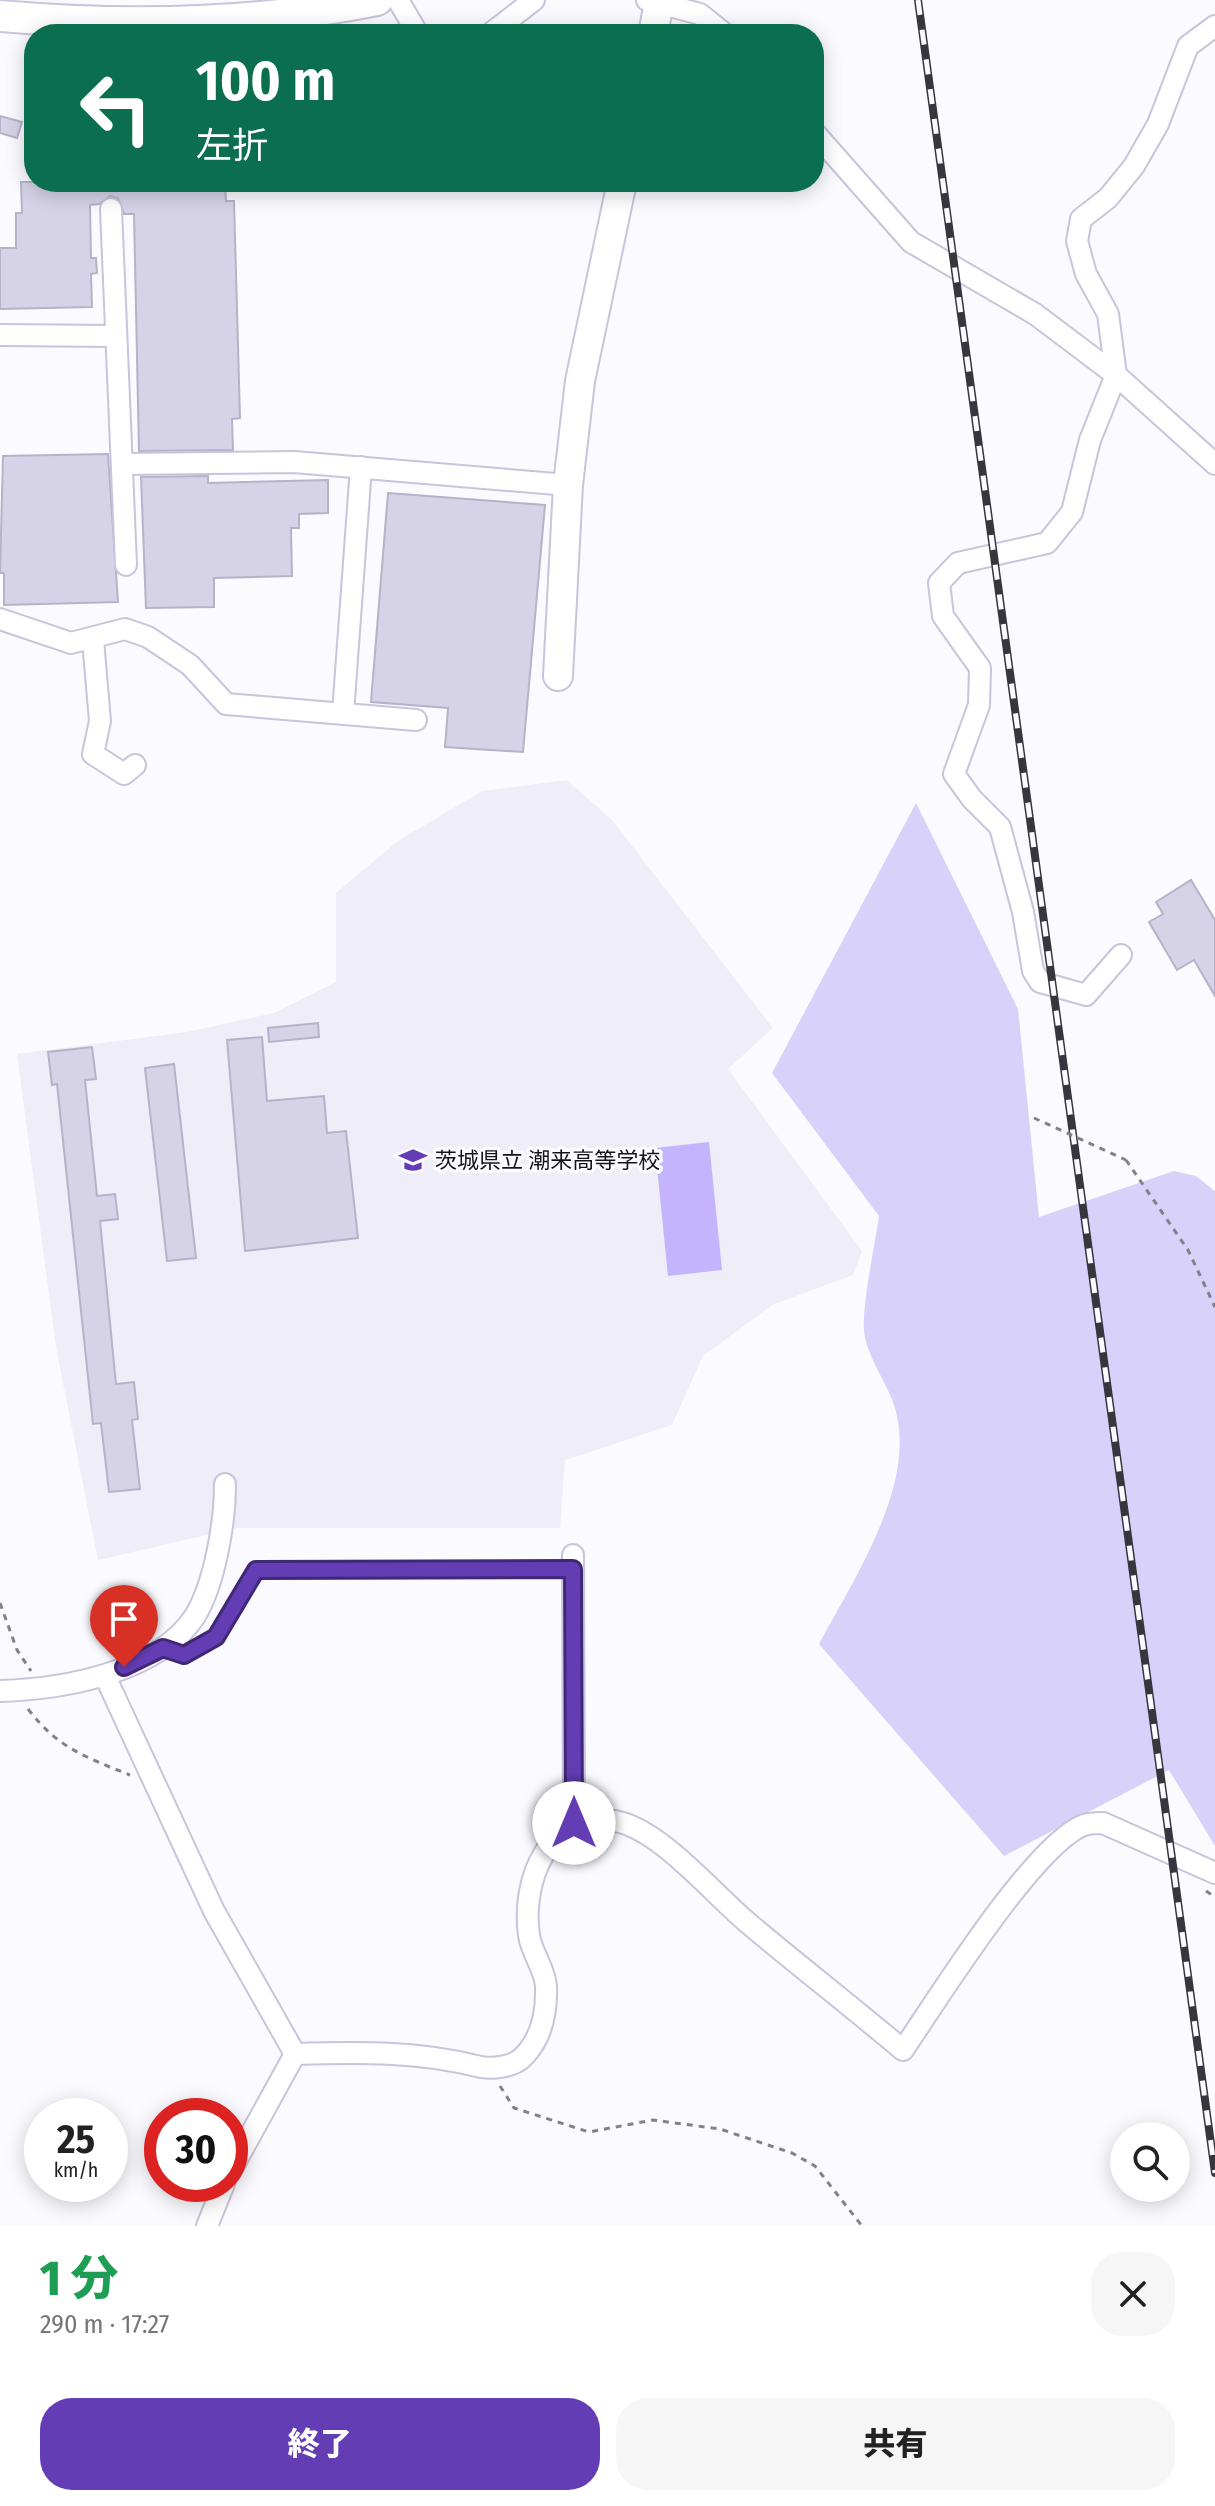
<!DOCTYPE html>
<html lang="ja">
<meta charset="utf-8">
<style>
body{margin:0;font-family:"Fira Sans Condensed","Noto Sans JP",sans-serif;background:#f6f6f6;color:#222;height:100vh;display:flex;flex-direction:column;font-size:30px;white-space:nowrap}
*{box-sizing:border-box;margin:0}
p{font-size:26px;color:#767676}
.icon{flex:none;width:44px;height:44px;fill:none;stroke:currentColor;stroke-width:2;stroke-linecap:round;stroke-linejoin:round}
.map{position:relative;height:2226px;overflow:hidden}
.side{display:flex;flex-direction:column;background:#fff;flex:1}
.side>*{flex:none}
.hud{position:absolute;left:24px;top:24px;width:800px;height:168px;border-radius:32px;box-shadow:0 4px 20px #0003;background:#0b6e4f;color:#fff;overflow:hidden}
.fabs{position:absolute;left:1110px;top:2122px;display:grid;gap:16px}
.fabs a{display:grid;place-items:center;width:80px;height:80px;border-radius:50%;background:#fff;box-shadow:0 4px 20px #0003;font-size:40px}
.speed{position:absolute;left:24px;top:2098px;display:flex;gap:16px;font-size:40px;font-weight:700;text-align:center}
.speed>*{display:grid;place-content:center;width:104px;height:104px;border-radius:50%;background:#fff;box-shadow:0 4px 20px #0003;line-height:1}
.speed small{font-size:20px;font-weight:400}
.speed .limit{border:12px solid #d22;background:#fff;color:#111}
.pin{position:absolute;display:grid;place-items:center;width:68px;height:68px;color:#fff;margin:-82px -34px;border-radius:50% 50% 50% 0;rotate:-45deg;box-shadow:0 0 8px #0007}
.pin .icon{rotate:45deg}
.me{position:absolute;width:88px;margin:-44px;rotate:0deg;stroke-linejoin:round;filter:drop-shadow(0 0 6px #0008)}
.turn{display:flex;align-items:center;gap:28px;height:168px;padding:0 40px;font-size:36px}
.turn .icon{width:104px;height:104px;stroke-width:2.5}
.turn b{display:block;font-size:56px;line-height:68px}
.round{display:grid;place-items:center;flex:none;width:84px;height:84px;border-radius:32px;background:#f6f6f6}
.summary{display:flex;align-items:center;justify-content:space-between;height:136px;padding:0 40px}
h1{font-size:48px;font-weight:800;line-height:60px;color:#1e9e55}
.cta{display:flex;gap:16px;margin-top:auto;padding:16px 40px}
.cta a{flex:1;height:92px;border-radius:32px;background:#643db5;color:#fff;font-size:32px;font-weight:800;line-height:92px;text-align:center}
.cta a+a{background:#f6f6f6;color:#222}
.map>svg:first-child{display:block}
.built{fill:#efedf8}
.green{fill:#d8d1f9}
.water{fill:#c3b4fd}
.building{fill:#d6d2e8;stroke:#b6b2c8;stroke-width:2}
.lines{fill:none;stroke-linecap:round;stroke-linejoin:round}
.lane-casing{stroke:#c8c4db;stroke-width:14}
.street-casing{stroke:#c8c4db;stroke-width:24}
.secondary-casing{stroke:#c8c4db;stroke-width:32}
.primary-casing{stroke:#c8c4db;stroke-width:34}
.path{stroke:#828188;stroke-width:3;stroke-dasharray:6 6;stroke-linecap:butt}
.lane{stroke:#fff;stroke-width:10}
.street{stroke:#fff;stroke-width:20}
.secondary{stroke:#fff;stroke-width:28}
.primary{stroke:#fff;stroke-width:30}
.rail-casing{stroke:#37363e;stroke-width:8}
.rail{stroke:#fbfaff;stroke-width:5;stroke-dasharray:15;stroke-linecap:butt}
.path-bridge{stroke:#828188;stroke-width:3;stroke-dasharray:6 6;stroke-linecap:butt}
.route-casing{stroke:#412876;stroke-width:20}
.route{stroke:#643db5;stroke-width:14}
.labels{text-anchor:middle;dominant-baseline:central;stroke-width:7;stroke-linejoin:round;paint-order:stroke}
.poi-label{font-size:22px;fill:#14131b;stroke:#fbfaff;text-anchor:start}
</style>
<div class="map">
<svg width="1215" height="2226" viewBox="0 0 1215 2226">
<rect width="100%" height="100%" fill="#fbfaff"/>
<path class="built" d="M567,780L612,820L773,1028L728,1069L862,1251L853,1275L772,1305L703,1356L672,1425L565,1460L560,1528H237L98,1560L56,1347L17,1054L187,1032L274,1013L336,982V893L398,841L482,791Z"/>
<path class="green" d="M916,803L1018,1009L1039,1217L1174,1171L1196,1176L1215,1191V1846L1169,1770L1004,1856L819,1644C853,1580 913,1491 897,1416C892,1388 867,1360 864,1331C862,1304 875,1245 879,1216L772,1073Z"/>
<path class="water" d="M709,1142L722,1270L668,1276L655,1148Z"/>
<g class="building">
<path d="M0,116L22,122L17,138L0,133Z"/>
<path d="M21,182H225L226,201H234L240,418L232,419L233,450L139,451L134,214H124L118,198L110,196L99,204L90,205L91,258H96L97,273L91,274L92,307L0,309V248H16V213H22Z"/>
<path d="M108,454L118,602L4,605V573H0L3,456Z"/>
<path d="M208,476V483L328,480V513L299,514V528H291L292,576L214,578V607L146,608L141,477Z"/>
<path d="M388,493L545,505L523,752L445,747L448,708L371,702Z"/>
<path d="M1191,880L1215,920V996L1194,960L1177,970L1149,922L1163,914L1156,902Z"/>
<path d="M318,1023L319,1037L269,1042L268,1028Z"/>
<path d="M262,1037L267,1101L324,1096L327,1133L346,1131L358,1238L245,1251L227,1040Z"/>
<path d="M92,1047L96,1079L85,1080L97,1196L115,1194L118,1219L100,1221L116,1384L134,1382L138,1419L132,1420L140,1489L109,1492L101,1423L93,1424L57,1084L52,1085L48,1052Z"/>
<path d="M174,1064L196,1258L167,1261L145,1068Z"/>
</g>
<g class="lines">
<g class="lane-casing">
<path id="lane" d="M163,1648L184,1655L216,1637L256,1570L573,1569"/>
</g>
<g class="street-casing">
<g id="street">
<path d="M398,0L418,34"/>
<path d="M647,0L700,14L725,34"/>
<path d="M490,34L534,0"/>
<path d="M814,132L911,242L1035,314L1116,375L1215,464"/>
<path d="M111,209L126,565"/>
<path d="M0,335L114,336"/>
<path d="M124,464L294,462L568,485"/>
<path d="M0,619L71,643L125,629L148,637L190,665L226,704L416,720"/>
<path d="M93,640L100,721L93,754L124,774L135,765"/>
<path d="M343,713L361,467"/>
<path d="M1121,955L1086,995L1040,982L1033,971L1023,912L1000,827L972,799L954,774L979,705L980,668L943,616L939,583L958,563L1047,543L1072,512L1090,440L1116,375L1108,314L1086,274L1077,241L1081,219L1108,198L1134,166L1158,124L1188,46L1215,26"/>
<path d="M573,1555L574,1823"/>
<path d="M105,1676L214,1911L295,2054L230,2172"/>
<path d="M0,1691C63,1689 158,1673 195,1616C215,1583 225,1522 225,1484"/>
<path d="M295,2054C359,2052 419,2051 481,2067C493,2069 512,2067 522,2058C542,2039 547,2013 546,1986C545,1969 531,1952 529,1935C521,1881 549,1809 615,1821C660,1829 712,1893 748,1923C799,1966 852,2007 903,2050C937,2000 1034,1844 1084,1825C1090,1823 1097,1823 1103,1823L1215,1873"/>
<path d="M207,2226L224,2184"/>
</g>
</g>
<g class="secondary-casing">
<g id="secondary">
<path d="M653,34L659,3"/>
<path d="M558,676L568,485L580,381L622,182"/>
</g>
</g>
<g class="primary-casing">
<path id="primary" d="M0,16C125,27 253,25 377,0"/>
</g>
<g class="path">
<path d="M1126,1160L1188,1250L1215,1307"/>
<path d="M0,1603L17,1650L31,1671"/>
<path d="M28,1709C58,1748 85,1757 130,1775"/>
<path d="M1206,1891L1215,1897"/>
<path d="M500,2086L514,2108L589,2132L653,2120L720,2129L792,2153L815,2166L862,2226"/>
</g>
<use href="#lane" class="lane"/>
<use href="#street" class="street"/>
<use href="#secondary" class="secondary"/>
<use href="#primary" class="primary"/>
<g class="rail-casing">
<path id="rail" d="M918,0L1215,2173"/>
</g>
<use href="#rail" class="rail"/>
<path class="path-bridge" d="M1034,1118L1126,1160"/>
</g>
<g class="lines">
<g class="route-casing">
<path id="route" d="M124,1667L163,1648L184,1655L216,1637L256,1570L573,1569L574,1823"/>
</g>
<use href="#route" class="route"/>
</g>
<defs>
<g id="school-bare" transform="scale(2.16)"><path d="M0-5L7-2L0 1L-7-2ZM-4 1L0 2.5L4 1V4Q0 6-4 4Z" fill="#643db5" stroke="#fbfaff" stroke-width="2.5" paint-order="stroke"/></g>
</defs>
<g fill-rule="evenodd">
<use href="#school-bare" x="413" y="1160"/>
</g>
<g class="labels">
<g class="poi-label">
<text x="435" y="1160">茨城県立 潮来高等学校</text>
</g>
</g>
</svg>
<div class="fabs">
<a><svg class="icon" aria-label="search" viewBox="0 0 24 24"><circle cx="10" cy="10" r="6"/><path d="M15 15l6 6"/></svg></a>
</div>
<div class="speed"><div>25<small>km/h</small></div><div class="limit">30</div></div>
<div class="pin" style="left:124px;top:1667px;background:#d93025"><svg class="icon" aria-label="arrive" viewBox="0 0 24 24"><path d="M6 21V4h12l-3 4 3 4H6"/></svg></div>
<svg class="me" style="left:574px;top:1823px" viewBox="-20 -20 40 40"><circle r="19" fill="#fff"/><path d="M0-13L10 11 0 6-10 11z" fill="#643db5"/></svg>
<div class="hud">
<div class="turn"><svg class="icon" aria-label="left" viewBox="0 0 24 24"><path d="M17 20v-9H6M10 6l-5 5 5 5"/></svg><div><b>100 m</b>左折</div></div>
</div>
</div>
<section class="side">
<div class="summary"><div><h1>1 分</h1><p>290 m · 17:27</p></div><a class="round"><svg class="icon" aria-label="close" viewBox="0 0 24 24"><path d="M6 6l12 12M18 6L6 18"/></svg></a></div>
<div class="cta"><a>終了</a><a>共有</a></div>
</section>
